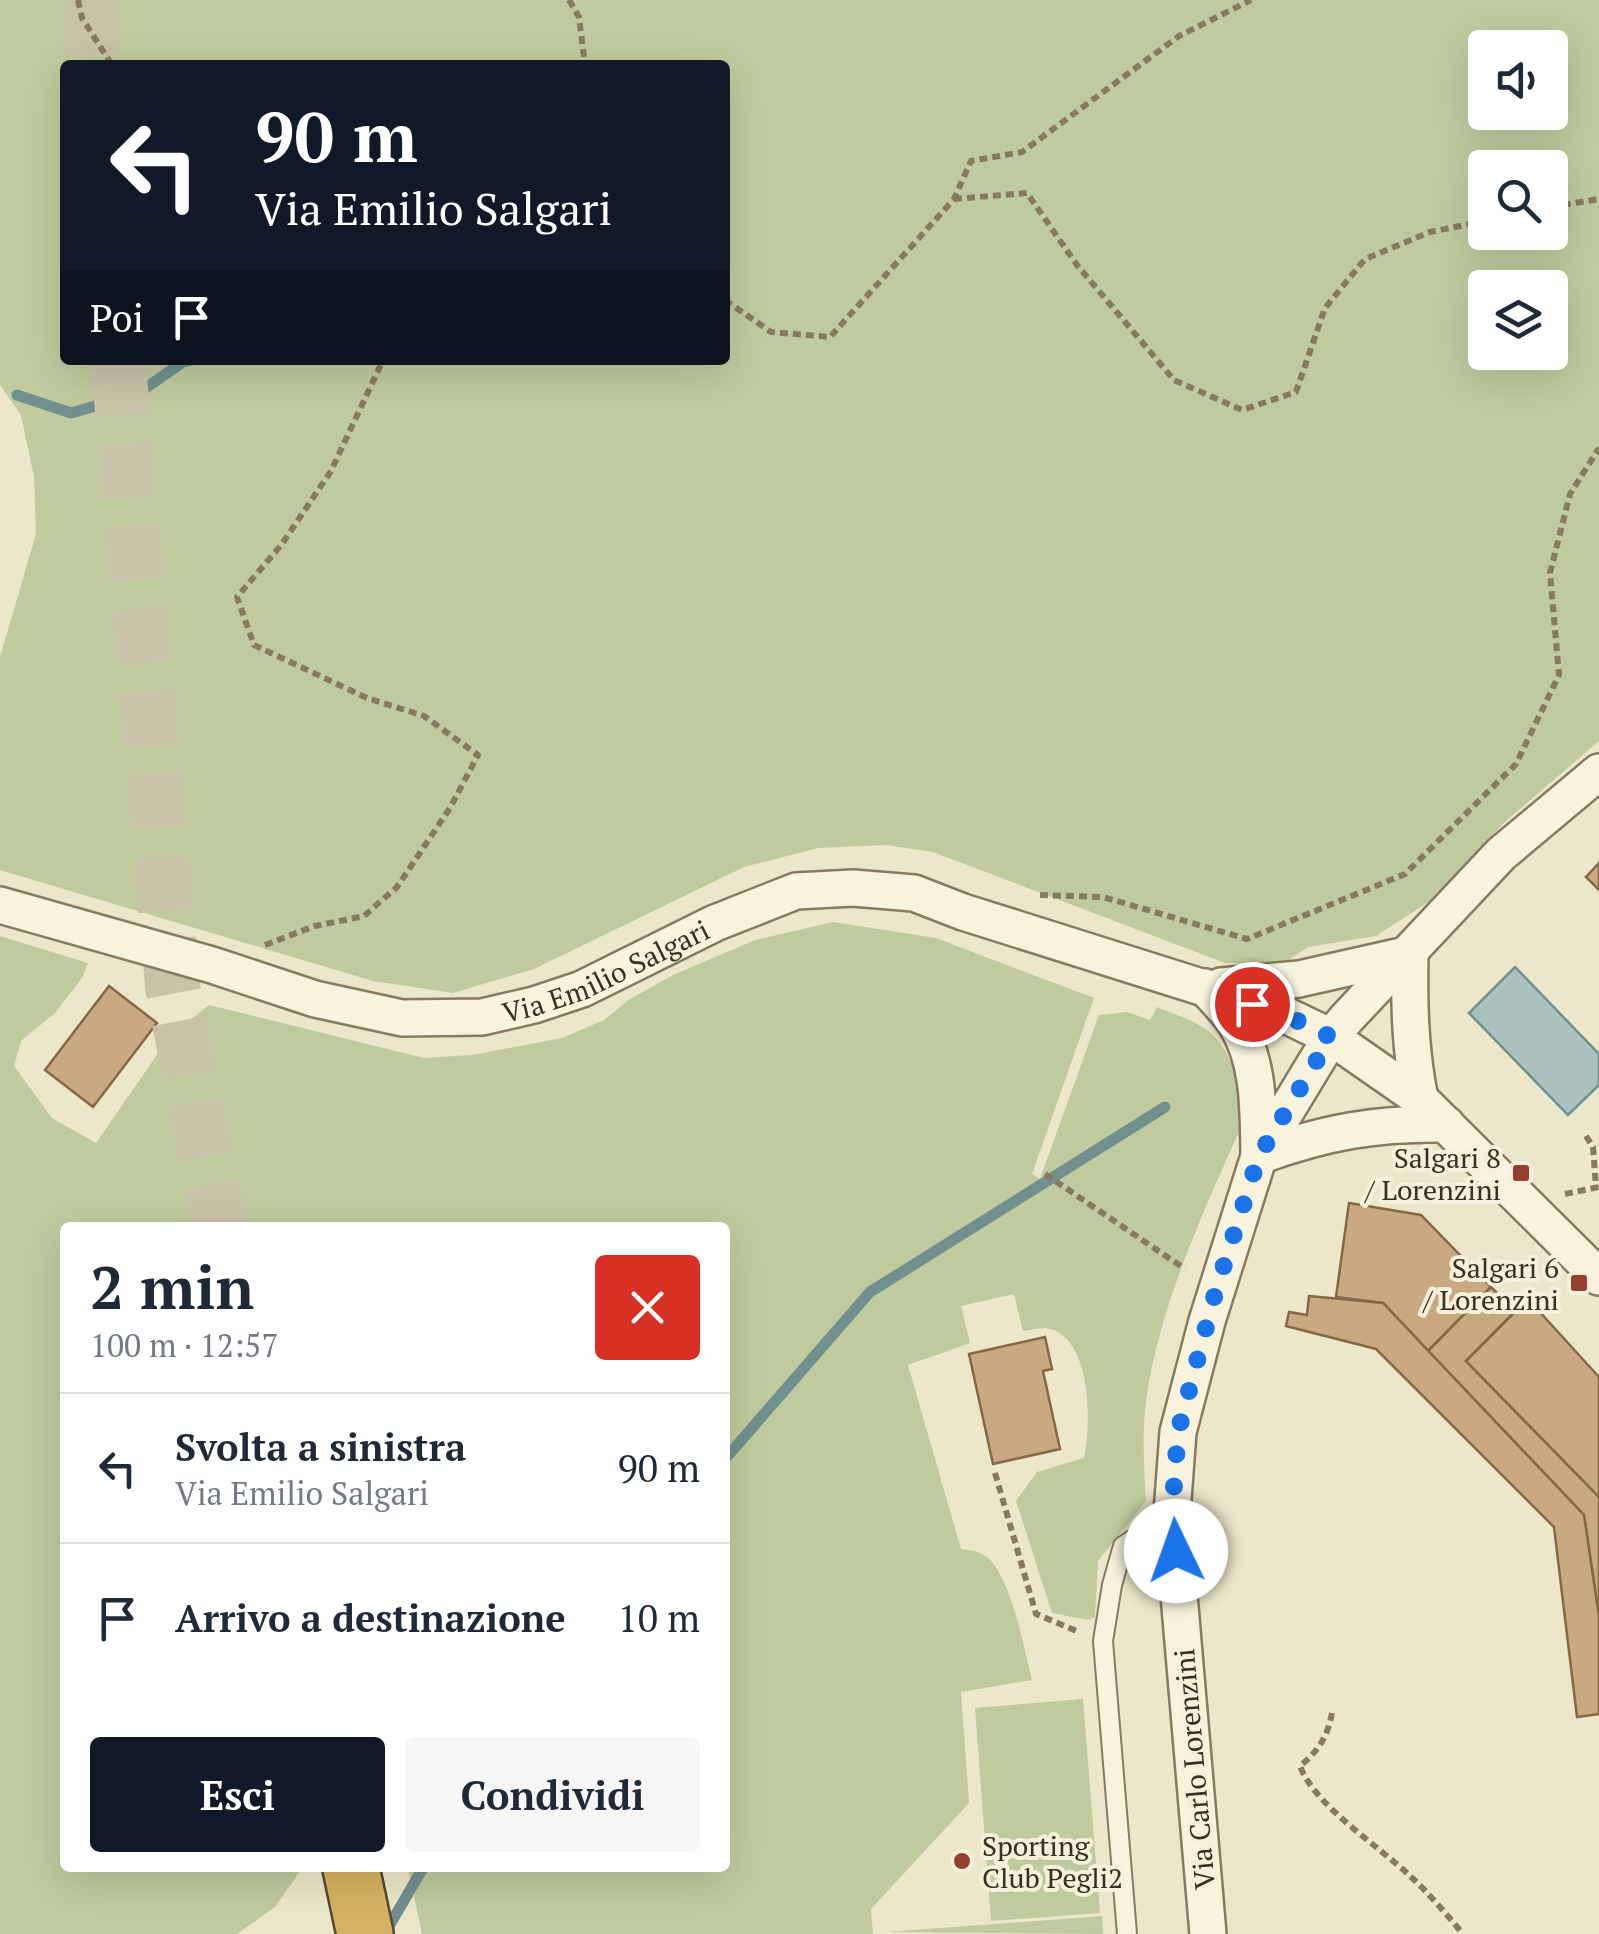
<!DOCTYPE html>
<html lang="it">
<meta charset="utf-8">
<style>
body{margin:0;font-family:"PT Serif",serif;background:#f6f6f7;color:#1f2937;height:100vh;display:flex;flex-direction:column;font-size:38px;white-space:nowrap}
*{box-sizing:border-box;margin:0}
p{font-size:32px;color:#747a83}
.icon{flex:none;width:55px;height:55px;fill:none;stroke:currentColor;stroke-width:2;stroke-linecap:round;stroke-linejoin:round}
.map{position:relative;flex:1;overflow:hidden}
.side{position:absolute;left:60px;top:1222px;width:670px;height:650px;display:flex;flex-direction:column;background:#fff;border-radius:10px;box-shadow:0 10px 40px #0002}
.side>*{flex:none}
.hud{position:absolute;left:60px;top:60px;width:670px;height:305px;border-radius:10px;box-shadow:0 10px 40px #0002;background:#111827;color:#fff;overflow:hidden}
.controls{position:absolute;left:1468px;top:30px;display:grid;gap:20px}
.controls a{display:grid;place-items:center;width:100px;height:100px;border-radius:10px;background:#fff;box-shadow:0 10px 40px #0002;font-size:50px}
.pin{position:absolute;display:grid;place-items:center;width:85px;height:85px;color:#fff;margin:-42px;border:5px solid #fff;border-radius:50%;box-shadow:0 2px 10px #0007}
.me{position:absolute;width:110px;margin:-55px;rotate:357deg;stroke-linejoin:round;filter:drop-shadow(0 0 8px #0008)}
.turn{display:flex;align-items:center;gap:35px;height:210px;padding:0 30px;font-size:45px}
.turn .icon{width:130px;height:130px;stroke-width:2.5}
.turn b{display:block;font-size:70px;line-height:85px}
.then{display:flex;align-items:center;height:95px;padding:0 30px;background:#0003;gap:20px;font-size:38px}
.round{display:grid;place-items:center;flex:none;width:105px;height:105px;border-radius:10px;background:#f6f6f7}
.overview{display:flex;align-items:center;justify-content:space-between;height:170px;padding:0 30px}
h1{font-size:60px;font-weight:700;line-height:75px}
.cta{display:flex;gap:20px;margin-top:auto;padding:20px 30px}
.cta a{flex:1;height:115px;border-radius:10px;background:#111827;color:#fff;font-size:40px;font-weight:700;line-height:115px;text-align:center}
.cta a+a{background:#f6f6f7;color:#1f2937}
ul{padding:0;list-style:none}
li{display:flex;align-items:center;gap:30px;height:150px;padding:0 30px;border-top:2px solid #e0e1e3}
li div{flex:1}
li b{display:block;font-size:38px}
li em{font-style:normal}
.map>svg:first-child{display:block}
.green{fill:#bfca9e;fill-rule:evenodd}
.water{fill:#aac1bd;stroke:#718f8c;stroke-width:2.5}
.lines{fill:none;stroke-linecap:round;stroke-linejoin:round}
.stream{stroke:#718f8c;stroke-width:11}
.building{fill:#c8a982;stroke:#866846;stroke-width:2.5}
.highway-tunnel{stroke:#c8c2a8;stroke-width:55;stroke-dasharray:55 28;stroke-linecap:butt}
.lane-casing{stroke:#887a5f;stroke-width:22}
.street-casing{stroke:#887a5f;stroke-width:40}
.highway-casing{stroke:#564833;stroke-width:60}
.path{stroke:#887a5f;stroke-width:6;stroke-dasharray:8 5;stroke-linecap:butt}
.lane{stroke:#f7f3dd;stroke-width:18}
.street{stroke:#f7f3dd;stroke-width:35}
.highway{stroke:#d5b261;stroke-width:55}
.route{stroke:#1a73e8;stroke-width:18;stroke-dasharray:0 32.4}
.poi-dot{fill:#943f32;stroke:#f4f0d9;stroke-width:4}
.labels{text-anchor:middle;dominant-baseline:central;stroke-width:8;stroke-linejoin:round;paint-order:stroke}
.street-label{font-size:28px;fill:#3a3022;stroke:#f4f0d9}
.poi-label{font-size:28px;fill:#3a3022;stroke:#f4f0d9;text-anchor:end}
</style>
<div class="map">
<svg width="1599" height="1934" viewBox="0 0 1599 1934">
<rect width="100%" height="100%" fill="#ece7ca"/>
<g class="green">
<path d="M0,0H1599V741L1507,820L1430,901L1376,936L1308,947L1284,963H1225L933,852L886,845L818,848L744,867L534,969L453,993L373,981L0,870V657L36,534L34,477L21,415L0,385ZM1485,48H1550V112H1485ZM65,65H725V360H65ZM1485,168H1550V232H1485ZM1485,288H1550V352H1485Z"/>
<path d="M833,922L936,938L1094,998L1032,1174L1040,1179L1099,1015L1127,1012L1150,1020L1157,1007C1171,1013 1188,1018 1201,1026C1233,1045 1242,1089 1243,1123C1203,1212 1160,1304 1146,1400C1142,1434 1144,1467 1146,1501L1098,1561L1095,1617L1088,1620L1052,1613L1016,1501L1037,1472L1084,1458C1091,1425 1092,1346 1054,1330C1045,1326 1033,1330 1023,1331L1014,1294L961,1306L970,1343L908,1365L961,1549C968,1550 978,1551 984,1555C1010,1570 1025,1652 1032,1680L961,1692L969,1803L871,1909L873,1934H422L408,1868H725V1228H65V1868H301V1870L275,1907L237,1934H0V936L88,963L82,978L55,1013L21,1041L14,1066L52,1118L96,1143L170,1036L209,1005L424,1058L472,1055L562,1038L604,1020L630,999L673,975L755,940Z"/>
<path d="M1083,1699L1100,1913L991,1921L975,1708Z"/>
<path d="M1102,1916L1103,1934L887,1932Z"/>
</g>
<path class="water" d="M1515,967L1599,1054V1085L1568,1115L1469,1013Z"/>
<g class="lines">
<g class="stream">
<path d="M17,395L71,413L137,394L183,362L192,360"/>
<path d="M725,1459L870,1292L1165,1107"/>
<path d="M385,1933L423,1868"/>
</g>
</g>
<g class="building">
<path d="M1599,863V890L1586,877Z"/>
<path d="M109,986L157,1023L93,1107L45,1070Z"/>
<path d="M1349,1203L1421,1215L1491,1287L1428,1351L1383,1303L1336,1297Z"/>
<path d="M1491,1287L1515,1311L1466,1361L1599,1497V1617L1584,1515L1428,1351Z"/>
<path d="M1309,1296L1383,1303L1584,1515L1599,1617V1714L1577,1717L1554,1527L1376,1349L1286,1326L1289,1312L1307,1315Z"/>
<path d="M1528,1299L1599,1377V1497L1466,1361Z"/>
<path d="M1045,1337L1052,1369L1043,1371L1060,1449L993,1464L969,1354Z"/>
</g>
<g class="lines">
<g class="highway-tunnel">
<path d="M91,0L94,65"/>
<path d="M118,360L173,990L220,1228"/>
</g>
<g class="lane-casing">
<path id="lane" d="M1127,1934L1103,1641L1112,1585L1123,1546L1172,1513"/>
</g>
<g class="street-casing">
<g id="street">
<path id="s1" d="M0,905L212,965L315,999L402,1018L482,1017L534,1005L582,989L715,923L796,891L853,888L914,893L963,912L1277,1011L1331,1037L1420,1099L1599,1277"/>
<path d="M1410,954C1409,1004 1410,1050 1420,1099"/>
<path d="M1221,986L1299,979L1410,954"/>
<path d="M1205,987C1215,999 1228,1011 1236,1024C1260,1063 1258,1111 1259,1155"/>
<path d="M1259,1156C1326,1132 1375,1123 1446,1124"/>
<path d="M1208,1934L1172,1513L1178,1432L1207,1321L1259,1156L1331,1037L1346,1019L1501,854L1599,772"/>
</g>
</g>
<g class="highway-casing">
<path id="highway" d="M351,1868L365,1934"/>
</g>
<g class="path">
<path d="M78,0L82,18L112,65"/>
<path d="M569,0L579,17L585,65"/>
<path d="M954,199L1027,193L1077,265L1174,380L1242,410L1296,392L1325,308L1365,259L1430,232L1485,221"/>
<path d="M1550,207L1599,199"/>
<path d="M725,300L771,332L830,337L954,199L971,161L1022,152L1179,36L1251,0"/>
<path d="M1040,895L1103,897L1247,939L1405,874L1516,764L1559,675L1550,573L1570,494L1599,448"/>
<path d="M265,945L315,926L364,916L397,887L450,808L478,755L424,716L367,698L254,645L237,597L282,544L331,471L383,360"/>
<path d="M1586,1136L1593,1147L1596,1187"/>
<path d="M1045,1174L1185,1269"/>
<path d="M1565,1194L1599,1187"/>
<path d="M995,1473L1036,1614L1079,1632"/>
<path d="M1332,1713C1327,1738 1319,1750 1300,1766C1315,1806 1379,1846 1410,1876C1429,1893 1446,1914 1463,1934"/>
</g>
<use href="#lane" class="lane"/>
<use href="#street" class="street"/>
<use href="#highway" class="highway"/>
</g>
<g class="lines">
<path class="route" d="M1176,1551L1172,1513L1178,1432L1216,1290L1259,1156L1331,1037L1277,1011L1252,1004"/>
</g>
<g class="poi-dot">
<rect x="1511" y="1163" width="20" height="20" rx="5"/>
<rect x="1569" y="1273" width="20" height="20" rx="5"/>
<circle cx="962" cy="1861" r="10"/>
</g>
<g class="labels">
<g class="street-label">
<text stroke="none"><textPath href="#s1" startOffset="630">Via Emilio Salgari</textPath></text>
<text transform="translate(1194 1769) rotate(-95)">Via Carlo Lorenzini</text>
</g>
<g class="poi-label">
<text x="1501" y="1157">Salgari 8<tspan x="1501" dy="32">/ Lorenzini</tspan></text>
<text x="1559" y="1267">Salgari 6<tspan x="1559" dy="32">/ Lorenzini</tspan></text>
<text x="982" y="1845" text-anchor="start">Sporting<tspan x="982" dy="32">Club Pegli2</tspan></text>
</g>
</g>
</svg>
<div class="controls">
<a><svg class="icon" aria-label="sound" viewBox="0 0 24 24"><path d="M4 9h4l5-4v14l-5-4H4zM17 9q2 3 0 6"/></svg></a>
<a><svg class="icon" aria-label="search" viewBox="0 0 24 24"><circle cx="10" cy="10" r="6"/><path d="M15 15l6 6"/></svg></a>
<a><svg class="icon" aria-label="layers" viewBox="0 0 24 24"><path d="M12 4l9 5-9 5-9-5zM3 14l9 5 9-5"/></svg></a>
</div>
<div class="pin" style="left:1252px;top:1004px;background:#d93025"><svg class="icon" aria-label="arrive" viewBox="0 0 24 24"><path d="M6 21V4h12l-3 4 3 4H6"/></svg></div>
<svg class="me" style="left:1176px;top:1551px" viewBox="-20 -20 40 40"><circle r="19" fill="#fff"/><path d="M0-13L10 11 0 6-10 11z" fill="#1a73e8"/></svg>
<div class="hud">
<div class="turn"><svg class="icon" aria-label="left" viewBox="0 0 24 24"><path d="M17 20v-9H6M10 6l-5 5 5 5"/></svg><div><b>90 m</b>Via Emilio Salgari</div></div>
<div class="then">Poi<svg class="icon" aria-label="arrive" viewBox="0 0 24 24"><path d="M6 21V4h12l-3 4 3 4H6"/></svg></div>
</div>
<section class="side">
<div class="overview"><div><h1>2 min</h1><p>100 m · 12:57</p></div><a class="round" style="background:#d93025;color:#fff"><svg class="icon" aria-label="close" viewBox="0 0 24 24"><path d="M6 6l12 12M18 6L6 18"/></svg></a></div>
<ul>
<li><svg class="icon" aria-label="left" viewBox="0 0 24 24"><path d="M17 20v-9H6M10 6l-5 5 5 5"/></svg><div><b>Svolta a sinistra</b><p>Via Emilio Salgari</p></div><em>90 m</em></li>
<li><svg class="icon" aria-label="arrive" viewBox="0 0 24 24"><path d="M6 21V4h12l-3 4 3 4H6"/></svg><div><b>Arrivo a destinazione</b></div><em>10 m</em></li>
</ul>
<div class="cta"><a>Esci</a><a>Condividi</a></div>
</section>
</div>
